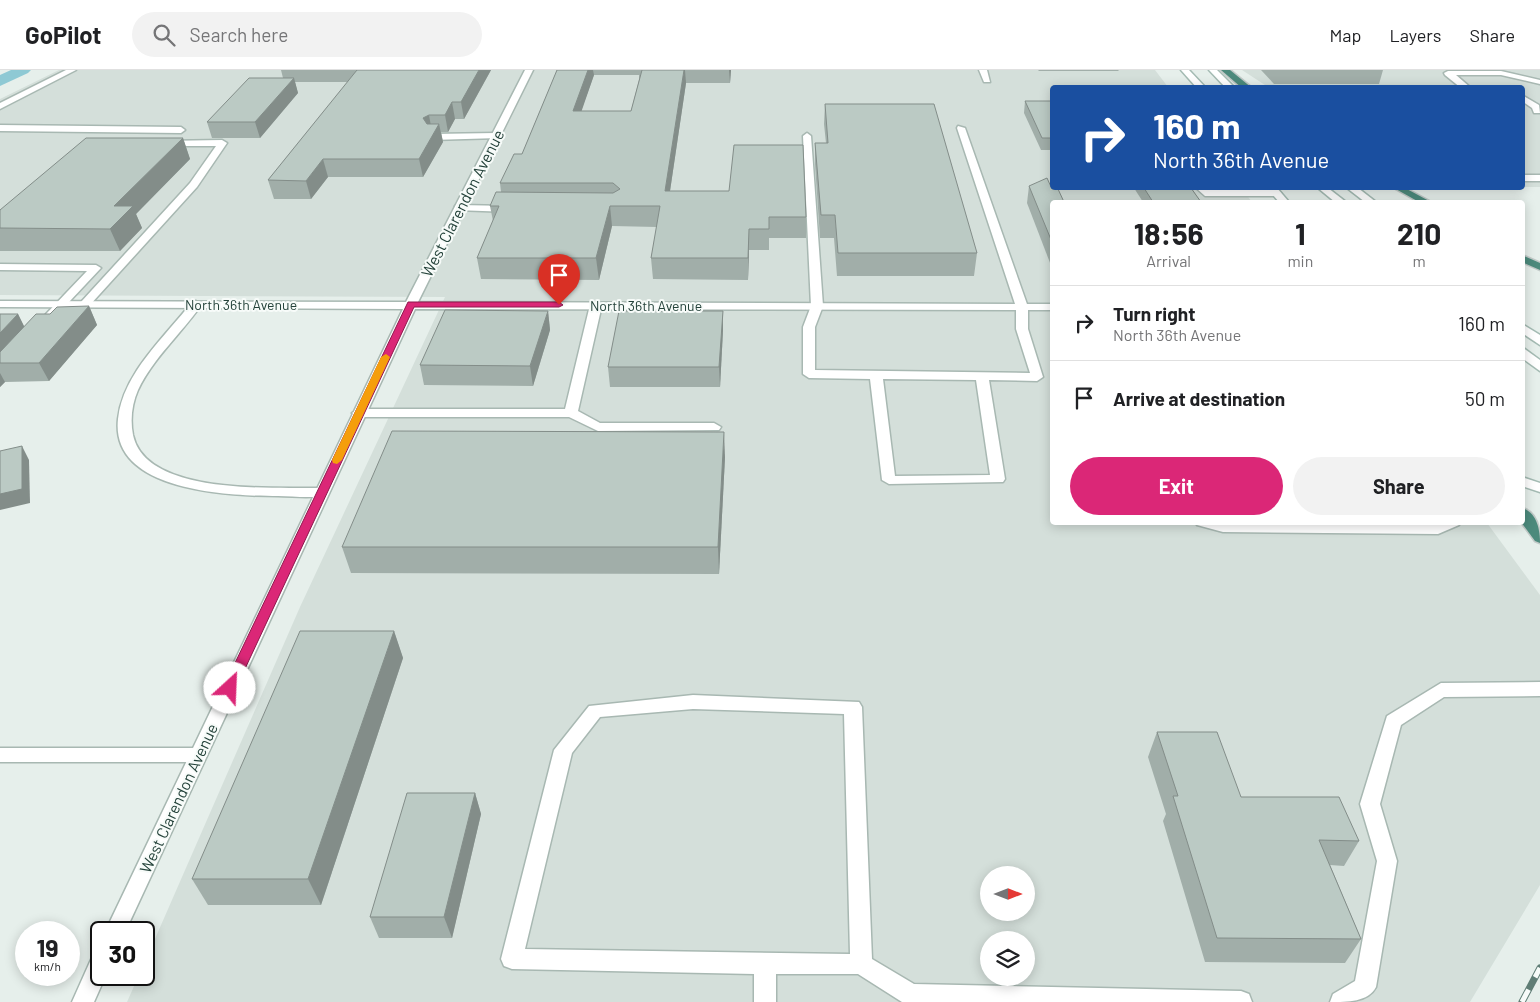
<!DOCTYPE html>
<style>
body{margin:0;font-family:Barlow,sans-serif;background:#f2f2f2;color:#202124;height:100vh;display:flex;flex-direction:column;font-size:19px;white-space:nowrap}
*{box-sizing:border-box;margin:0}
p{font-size:16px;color:#757577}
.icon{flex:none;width:28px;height:28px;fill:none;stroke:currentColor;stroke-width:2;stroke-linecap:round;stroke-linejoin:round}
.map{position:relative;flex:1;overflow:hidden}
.details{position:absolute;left:1050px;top:130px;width:475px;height:325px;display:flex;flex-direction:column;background:#fff;border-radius:5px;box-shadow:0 2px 12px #0003}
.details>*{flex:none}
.hud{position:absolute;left:1050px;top:15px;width:475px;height:105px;border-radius:5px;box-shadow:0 2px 12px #0003;background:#1a4fa0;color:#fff;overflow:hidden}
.needle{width:32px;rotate:90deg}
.controls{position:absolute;left:980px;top:796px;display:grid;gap:10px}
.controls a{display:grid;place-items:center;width:55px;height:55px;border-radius:50%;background:#fff;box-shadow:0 2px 12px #0003;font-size:25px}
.speed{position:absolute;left:15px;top:851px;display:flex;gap:10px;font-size:25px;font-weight:700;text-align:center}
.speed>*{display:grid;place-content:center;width:65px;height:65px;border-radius:50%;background:#fff;box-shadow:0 2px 12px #0003;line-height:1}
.speed small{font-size:12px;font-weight:400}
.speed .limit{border:2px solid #111;border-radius:8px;background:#fff;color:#111}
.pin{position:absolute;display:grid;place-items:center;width:42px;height:42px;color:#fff;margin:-51px -21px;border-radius:50% 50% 50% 0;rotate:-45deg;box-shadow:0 0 5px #0007}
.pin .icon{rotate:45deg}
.me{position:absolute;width:55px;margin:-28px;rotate:25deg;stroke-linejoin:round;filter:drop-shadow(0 0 4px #0008)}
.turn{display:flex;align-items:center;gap:18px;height:105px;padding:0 20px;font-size:22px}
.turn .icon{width:65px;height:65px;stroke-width:2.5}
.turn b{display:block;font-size:35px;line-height:42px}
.eta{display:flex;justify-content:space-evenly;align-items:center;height:85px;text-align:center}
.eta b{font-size:30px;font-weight:700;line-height:35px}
.action{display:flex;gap:10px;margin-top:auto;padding:10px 20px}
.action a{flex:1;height:58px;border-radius:30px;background:#db2777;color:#fff;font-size:20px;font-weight:700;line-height:58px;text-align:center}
.action a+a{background:#f2f2f2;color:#202124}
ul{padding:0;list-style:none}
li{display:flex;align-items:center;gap:15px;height:75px;padding:0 20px;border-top:1px solid #e0e0e0}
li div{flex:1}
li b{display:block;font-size:19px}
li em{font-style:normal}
header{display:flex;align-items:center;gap:30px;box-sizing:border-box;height:70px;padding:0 25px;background:#fff;border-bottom:1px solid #e0e0e0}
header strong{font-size:24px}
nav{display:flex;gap:28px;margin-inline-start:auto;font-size:18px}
.search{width:350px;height:45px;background:#f2f2f2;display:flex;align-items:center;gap:12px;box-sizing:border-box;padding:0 18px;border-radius:28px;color:#757577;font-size:19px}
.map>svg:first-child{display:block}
.built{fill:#d4dfda;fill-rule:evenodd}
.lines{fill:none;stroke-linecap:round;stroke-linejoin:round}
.canal{fill:#8ec9d4;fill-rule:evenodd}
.service-casing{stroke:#a8b8b2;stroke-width:3}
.minor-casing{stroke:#a8b8b2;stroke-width:3}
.secondary-casing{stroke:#a4bbb3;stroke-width:3}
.trunk-casing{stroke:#c2cac8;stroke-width:3}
.service{fill:#fff;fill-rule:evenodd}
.minor{fill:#fff;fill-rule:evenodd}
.secondary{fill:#fff;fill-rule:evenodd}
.trunk{fill:#4c8a7c;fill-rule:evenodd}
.rail-casing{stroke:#5f7d75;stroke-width:7}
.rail{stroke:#f7fbf9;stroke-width:5;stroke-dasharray:14;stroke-linecap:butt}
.wall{fill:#a1aea9;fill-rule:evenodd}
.shaded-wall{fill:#838d89}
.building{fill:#bbcac4;stroke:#838d89}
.route{fill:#db2777;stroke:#8e194d}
.slow{fill:#f59e0b}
.labels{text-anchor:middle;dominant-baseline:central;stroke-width:4;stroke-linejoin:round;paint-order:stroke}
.far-street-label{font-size:14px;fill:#24423a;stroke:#f7fbf9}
.street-label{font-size:16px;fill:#24423a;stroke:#f7fbf9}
</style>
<header>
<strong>GoPilot</strong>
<div class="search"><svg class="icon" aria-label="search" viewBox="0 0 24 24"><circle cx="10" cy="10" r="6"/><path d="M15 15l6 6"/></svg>Search here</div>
<nav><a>Map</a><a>Layers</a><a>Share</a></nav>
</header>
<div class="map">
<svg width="1540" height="932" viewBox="0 0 1540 932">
<rect width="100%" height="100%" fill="#e6efeb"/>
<g class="built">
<path d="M59,0H1155L1168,17L1052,18V118H1241L1252,132H1052V452L1487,453L1540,525V815L1470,932H127L139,905H144V894L300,537L445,227L0,225V29ZM989,805H1026V842H989ZM989,870H1026V908H989Z"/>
<path d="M1242,0H1540V117H1523L1522,18L1268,17Z"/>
</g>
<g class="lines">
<path class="canal" d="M11,0H31L28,3L0,16V5Z"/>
<g class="service-casing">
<g id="service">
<path d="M979,0H987L990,12H984Z"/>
<path d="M1448,1H1501L1540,10V14L1501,5H1456L1471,18H1461L1445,5L1444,3Z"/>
<path d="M1522,25L1539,35L1540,43H1534L1532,38L1522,31Z"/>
<path d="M0,55L181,57L185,60L181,63L0,61Z"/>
<path d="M958,56L965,58L1028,237V259L1043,307L1037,311L989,310L1005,409L1003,412L889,414L882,410L870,309L809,308L803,304V257L811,236L803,66L807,63L811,66L823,236L815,257V300L1030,303L1016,259V237L957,58ZM883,309L976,310L990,405L895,406Z"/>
<path d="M496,63L499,64V68L432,70L428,67L432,64Z"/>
<path d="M163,71L222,70L227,73L197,117L89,236H81V232L190,113L216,76H166L163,75Z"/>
<rect x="1522" y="105" width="18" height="6"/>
<path d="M1196,118H1206L1208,120H1276L1281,123L1276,126H1205Z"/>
<path d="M459,135L510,136L515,139L510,142L455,140V136Z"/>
<path d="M0,194L96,195L101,198L54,248L50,249L44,246L46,244L87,201L0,200Z"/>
<path d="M196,231L202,234C182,263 153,288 138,320C132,334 130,349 133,365C146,426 274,417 322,418L327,419L329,422L327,425C312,429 293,426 278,426C230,426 110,422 118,349C123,303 165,267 192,232Z"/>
<path d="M596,232L602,235L578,341L600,353H714L721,357L719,360L598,361L569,347H359L352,343L359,339H565L590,235Z"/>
<path d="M1195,452L1436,454L1461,452L1459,455L1438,464L1223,462L1197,455Z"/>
<path d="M1540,612V626L1444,627L1401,655L1380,734L1397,791L1376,917C1368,932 1348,932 1330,932L1333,924L1355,911L1377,791L1360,734L1387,646L1441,613Z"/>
<path d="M693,625L859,632L862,637L872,889L914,914L1241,921L1249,924L1252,932H902L858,904H776V932H754V904L512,899L504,896L501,889L554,680L589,636ZM693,639L844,644L850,884L525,879L572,683L600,647Z"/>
<path d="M0,678H198L204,680L207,685L204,690L198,692H0Z"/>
</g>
</g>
<g class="minor-casing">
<g id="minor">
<path d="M66,0H76L0,39V33Z"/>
<path d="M525,0H533L418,232L1052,234V240L415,239L125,862H105L403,239L0,237V231L406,232Z"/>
<path d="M101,882V905H106L94,932H72L93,885Z"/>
</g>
</g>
<g class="secondary-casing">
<g id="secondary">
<path d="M1181,0H1189L1206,18H1197Z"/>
<path d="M1209,0H1217L1235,18H1226Z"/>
<path d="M1267,118H1277L1289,132H1279Z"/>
<path d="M1318,118H1328L1346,132H1335Z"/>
<path d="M1347,118H1358L1376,132H1365Z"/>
<path d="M1522,254L1540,265V275L1522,263Z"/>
<path d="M1522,277L1540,290V301L1522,288Z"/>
<path d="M1522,407L1540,413V422L1522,416Z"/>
</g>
</g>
<g class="trunk-casing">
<g id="trunk">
<path d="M1221,0H1230L1252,18H1242Z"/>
<path d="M1394,118H1405L1431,132H1419Z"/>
<path d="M1522,185L1540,193V200L1522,192Z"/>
<path d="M1522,438C1537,442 1540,460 1540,473L1535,471L1521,452Z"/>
</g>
</g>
<use href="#service" class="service"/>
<use href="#minor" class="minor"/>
<use href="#secondary" class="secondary"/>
<use href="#trunk" class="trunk"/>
<g class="rail-casing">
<path id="rail" d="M1522,932L1540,898"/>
</g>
<use href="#rail" class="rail"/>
</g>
<g class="wall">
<path d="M281,0H491L464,49H455L448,62H441L443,72L423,107H328L311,129H274L268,110L348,12H295L298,23L260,68H212L207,52L283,8Z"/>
<path d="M557,0H731L730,13H686L670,121L806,147V168H769V180H749L748,210L653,209L651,188L657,157L612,156L599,210L481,209L477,188L493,151L490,136L501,122L500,113L522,84ZM594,5H639V10L631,41H581Z"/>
<path d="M1038,0H1119L1118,1H1039Z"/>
<path d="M1261,0H1383L1379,14H1274Z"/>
<path d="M1025,31H1052V80H1041L1024,43Z"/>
<path d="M825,34L977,183L974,206H837L834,168H820L815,94V73H826L824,54Z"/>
<path d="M183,68L190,89L136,144L142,158L120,181H0V140Z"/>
<path d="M1029,116L1052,119V198L1027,133Z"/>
<path d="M1134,118H1191L1201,132H1143Z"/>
<path d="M89,236L97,255L49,311L5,312L0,317V244H18L24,257L50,244Z"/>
<path d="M548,241L550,260L533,316L424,315L420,295Z"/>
<path d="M723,241V260L720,317H610L608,297Z"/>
<path d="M725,387L719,504L351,503L342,477Z"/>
<path d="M394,561L403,588L321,835H208L192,809Z"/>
<path d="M1157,662L1241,727L1359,771L1344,796L1330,795L1361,869L1345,893L1205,892L1163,751L1166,744L1148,687Z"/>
<path d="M475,723L481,744L452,868H379L370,847Z"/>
</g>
<g class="shaded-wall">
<path d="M479,0H491L464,49L461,32Z"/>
<path d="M588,0H593L594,5L575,60L573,41Z"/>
<path d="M684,0H685L686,13L667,141L665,121Z"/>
<path d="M729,0H731L730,13Z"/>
<path d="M294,8L298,23L260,68L255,52Z"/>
<path d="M452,32L455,49L448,62L445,45Z"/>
<path d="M429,45L432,62L423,48Z"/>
<path d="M439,54L443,72L423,107L419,89Z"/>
<path d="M183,68L190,89L136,144L142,158L120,181L110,159L114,136Z"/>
<path d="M323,89L328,107L311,129L306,111Z"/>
<path d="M610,136L612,156L599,210L596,188Z"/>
<path d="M749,159V180L748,210V188Z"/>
<path d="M89,236L97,255L49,311L39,293Z"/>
<path d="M548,241L550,260L533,316L530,296Z"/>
<path d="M723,241V260L720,317L719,297Z"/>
<path d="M18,244L27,262L0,291V263Z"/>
<path d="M0,303L5,312L0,317Z"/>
<path d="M724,362L725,387L719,504L718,477Z"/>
<path d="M22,376L29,390L30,433L0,440V424Z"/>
<path d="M394,561L403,588L321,835L308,809Z"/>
<path d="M475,723L481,744L452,868L444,847Z"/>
</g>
<g class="building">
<path d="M357,0H479L461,32H452L445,45H429L423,48L427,54H439L419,89H323L306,111L268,110Z"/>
<path d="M557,0H588L573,41H631L642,0H684L665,121H729L734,75H803L806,147H769V159H749L748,188H651L660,136H610L596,188H477L499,136H490L496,122L613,123L620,119L613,113H500L514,84H522Z"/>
<path d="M249,8H294L255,52H207Z"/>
<path d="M1025,31H1052V68H1042Z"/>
<path d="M825,34H934L977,183H838L835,145H821L815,73H828Z"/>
<path d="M86,68H183L114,136H133L110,159L0,158V140Z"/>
<path d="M1047,108L1052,119H1058L1064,132H1052V172L1029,116Z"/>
<path d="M1144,118H1191L1201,132H1153Z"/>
<path d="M89,236L39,293H0V282L36,244H50L57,237Z"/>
<path d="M445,240L548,241L530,296L420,295Z"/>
<path d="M619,241H723L719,297H608Z"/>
<path d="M0,244H18L0,263Z"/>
<path d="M392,361L724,362L718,477H342Z"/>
<path d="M22,376V419L0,424V381Z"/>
<path d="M300,561H394L308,809H192Z"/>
<path d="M1157,662H1217L1241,727H1339L1359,771L1319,770L1361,869L1217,868L1173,726H1178Z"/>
<path d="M407,723H475L444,847H370Z"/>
</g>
<path class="route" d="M408,232H559L563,235L559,237H414L236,618L230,623L225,621L223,618Z"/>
<path class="slow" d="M386,284L390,287L342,390L337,394L333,393L332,390L381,287Z"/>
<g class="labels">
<g class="far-street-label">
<text x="241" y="234">North 36th Avenue</text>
<text x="646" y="235">North 36th Avenue</text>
</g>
<g class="street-label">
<text transform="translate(462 133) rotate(-63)">West Clarendon Avenue</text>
<text transform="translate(178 728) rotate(-65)">West Clarendon Avenue</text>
</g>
</g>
</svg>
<div class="controls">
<a><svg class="needle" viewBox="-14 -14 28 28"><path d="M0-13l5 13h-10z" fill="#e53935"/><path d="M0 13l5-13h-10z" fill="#757577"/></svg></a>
<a><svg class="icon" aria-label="layers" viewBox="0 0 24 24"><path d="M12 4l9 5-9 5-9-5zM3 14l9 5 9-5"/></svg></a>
</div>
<div class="speed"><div>19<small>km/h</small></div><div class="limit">30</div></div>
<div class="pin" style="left:559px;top:235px;background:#d93025"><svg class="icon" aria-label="arrive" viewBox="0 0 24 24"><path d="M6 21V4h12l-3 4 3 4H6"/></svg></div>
<svg class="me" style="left:230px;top:618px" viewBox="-20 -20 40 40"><circle r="19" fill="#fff"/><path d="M0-13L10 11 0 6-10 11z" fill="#db2777"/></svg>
<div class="hud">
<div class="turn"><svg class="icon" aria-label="right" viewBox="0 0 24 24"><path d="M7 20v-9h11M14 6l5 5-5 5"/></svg><div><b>160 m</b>North 36th Avenue</div></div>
</div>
<section class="details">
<div class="eta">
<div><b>18:56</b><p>Arrival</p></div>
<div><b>1</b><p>min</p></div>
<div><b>210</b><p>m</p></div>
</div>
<ul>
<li><svg class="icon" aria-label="right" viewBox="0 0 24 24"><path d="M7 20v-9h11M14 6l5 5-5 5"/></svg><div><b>Turn right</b><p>North 36th Avenue</p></div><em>160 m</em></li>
<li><svg class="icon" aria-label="arrive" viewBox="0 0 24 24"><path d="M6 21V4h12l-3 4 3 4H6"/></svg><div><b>Arrive at destination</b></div><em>50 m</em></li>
</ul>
<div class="action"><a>Exit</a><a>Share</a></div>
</section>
</div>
